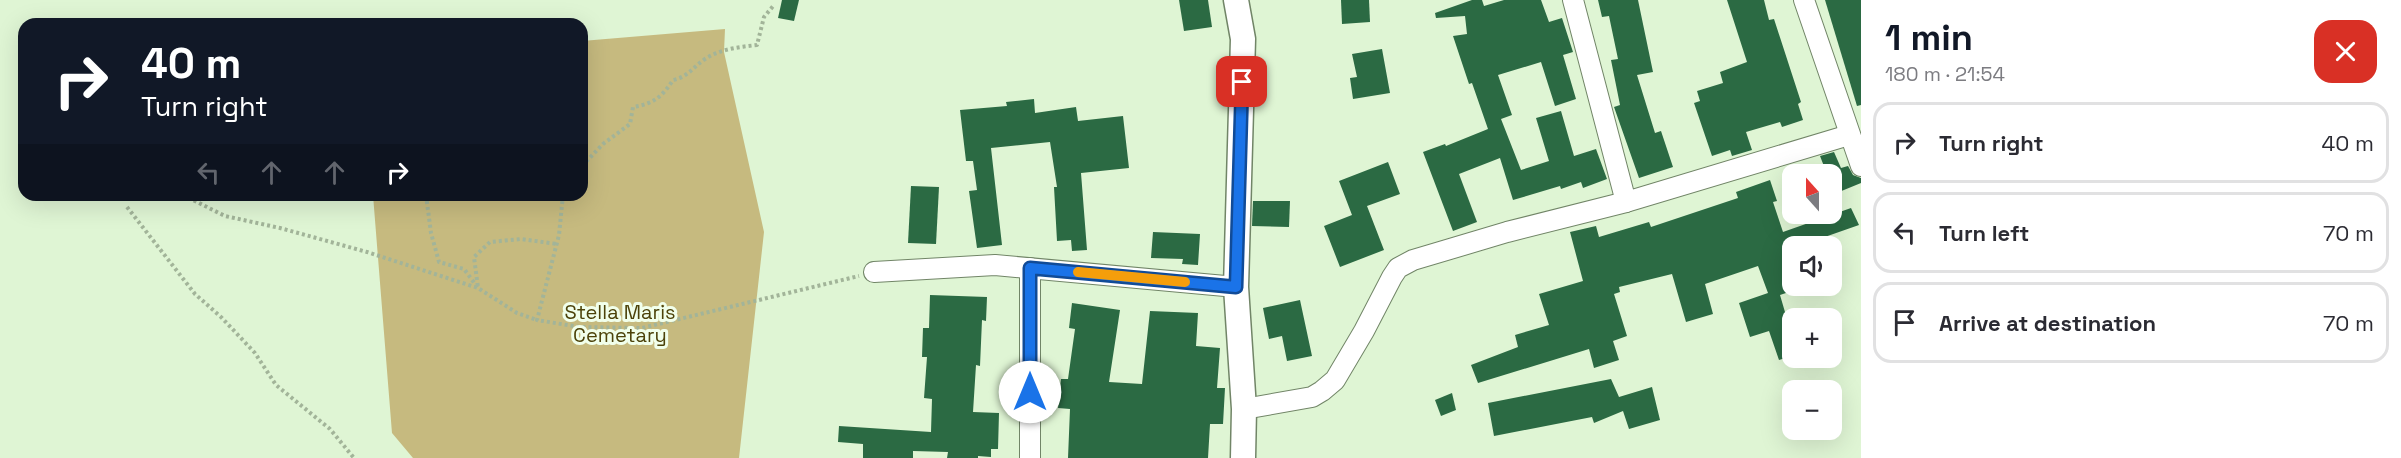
<!DOCTYPE html>
<meta charset="utf-8">
<style>
body{margin:0;font-family:"Space Grotesk",sans-serif;background:#f2f2f3;color:#2b2b33;height:100vh;display:flex;flex-direction:column;font-size:22px;white-space:nowrap}
*{box-sizing:border-box;margin:0}
p{font-size:20px;color:#7c7c81}
.icon{flex:none;width:33px;height:33px;fill:none;stroke:currentColor;stroke-width:2;stroke-linecap:round;stroke-linejoin:round}
.map{position:relative;flex:1;overflow:hidden}
.details{display:flex;flex-direction:column;background:#fff;width:540px}
.details>*{flex:none}
.banner{position:absolute;left:18px;top:18px;width:570px;height:183px;border-radius:18px;box-shadow:0 6px 24px #0002;background:#111827;color:#fff;overflow:hidden}
.needle{width:39px;rotate:339deg}
.fabs{position:absolute;left:1782px;top:164px;display:grid;gap:12px}
.fabs a{display:grid;place-items:center;width:60px;height:60px;border-radius:12px;background:#fff;box-shadow:0 6px 24px #0002;font-size:30px}
.pin{position:absolute;display:grid;place-items:center;width:51px;height:51px;color:#fff;margin:-26px;border-radius:12px;box-shadow:0 3px 9px #0006}
.me{position:absolute;width:66px;margin:-33px;rotate:0deg;stroke-linejoin:round;filter:drop-shadow(0 0 4px #0008)}
.turn{display:flex;align-items:center;gap:21px;height:126px;padding:0 24px;font-size:27px}
.turn .icon{width:78px;height:78px;stroke-width:2.5}
.turn b{display:block;font-size:42px;line-height:51px}
.lanes{display:flex;align-items:center;height:57px;padding:0 24px;background:#0003;justify-content:center;gap:30px;direction:ltr}
.lanes .off{opacity:.35}
.round{display:grid;place-items:center;flex:none;width:63px;height:63px;border-radius:18px;background:#f2f2f3}
.head{display:flex;align-items:center;justify-content:space-between;height:102px;padding:0 24px}
h1{font-size:36px;font-weight:700;line-height:45px;color:#111827}
ul{padding:0;list-style:none}
li{display:flex;align-items:center;gap:18px;height:81px;margin:0 12px 9px;padding:0 12px;border:3px solid #e1e1e2;border-radius:18px}
li div{flex:1}
li b{display:block;font-size:22px}
li em{font-style:normal}
main{display:flex;flex:1;min-height:0}
.map>svg:first-child{display:block}
.green{fill:#c6ba7f}
.building{fill:#2b6a43}
.lines{fill:none;stroke-linecap:round;stroke-linejoin:round}
.minor-casing{stroke:#718567;stroke-width:22}
.tertiary-casing{stroke:#718567;stroke-width:27}
.path{stroke:#a2b499;stroke-width:4;stroke-dasharray:3 3;stroke-linecap:butt}
.minor{stroke:#fff;stroke-width:20}
.tertiary{stroke:#fff;stroke-width:24}
.route-casing{stroke:#114b97;stroke-width:15}
.route{stroke:#1a73e8;stroke-width:10}
.slow{stroke:#f59e0b;stroke-width:10}
.labels{text-anchor:middle;dominant-baseline:central;stroke-width:6;stroke-linejoin:round;paint-order:stroke}
.park-label{font-size:20px;fill:#4c4209;stroke:#f1ffeb}
</style>
<main>
<div class="map">
<svg width="1861" height="458" viewBox="0 0 1861 458">
<rect width="100%" height="100%" fill="#dff5d4"/>
<path class="green" d="M725,29L724,52L764,232L739,458H413L392,433L373,195H582V41Z"/>
<g class="building">
<path d="M782,0H799L794,21L778,18Z"/>
<path d="M1179,0H1208L1212,27L1184,31Z"/>
<path d="M1341,0H1369L1370,22L1342,24Z"/>
<path d="M1472,0H1482L1484,6L1504,0H1541L1549,22L1562,18L1573,52L1563,55L1576,99L1555,106L1541,62L1498,75L1512,115L1501,119L1521,170L1549,161L1536,118L1561,111L1574,156L1596,149L1607,179L1583,188L1581,182L1561,189L1560,186L1513,200L1500,158L1459,174L1477,222L1453,231L1423,152L1445,144L1446,146L1488,129L1472,83L1469,84L1453,36L1467,34L1465,16L1436,18L1435,13Z"/>
<path d="M1598,0H1638L1653,72L1637,75L1655,133L1661,131L1673,167L1639,178L1614,107L1620,105L1611,60L1618,59L1609,16L1602,17Z"/>
<path d="M1727,0H1764L1769,20L1774,19L1801,102L1798,104L1803,120L1782,127L1780,122L1746,132L1752,150L1732,156L1730,150L1712,156L1694,103L1700,101L1697,91L1723,83L1720,72L1747,62Z"/>
<path d="M1825,0H1861V105L1857,106Z"/>
<path d="M1382,49L1390,93L1353,99L1350,78L1357,77L1352,54Z"/>
<path d="M1034,99L1035,113L1076,107L1078,121L1123,116L1129,168L1081,173L1087,250L1072,251L1071,240L1057,241L1054,187H1057L1050,142L991,148L1002,245L977,248L969,191L977,190L973,161H966L960,110L1007,106L1006,102Z"/>
<path d="M1834,152L1841,168L1848,166L1853,175L1861,178V183L1839,192L1832,174H1827L1820,156Z"/>
<path d="M1388,162L1400,194L1367,206L1384,250L1340,267L1324,226L1352,215L1339,181Z"/>
<path d="M1770,180L1777,201L1773,202L1783,232L1851,208L1859,225L1799,246H1792V291L1780,295L1792,336V356L1779,360L1769,331L1750,337L1739,303L1768,293L1758,266L1705,284L1713,314L1686,322L1672,274L1619,287L1620,292L1614,294L1627,336L1613,341L1619,360L1594,368L1589,349L1478,383L1471,365L1518,347L1515,335L1549,325L1539,294L1583,281L1570,232L1596,226L1599,237L1649,222L1651,227L1738,198L1736,192Z"/>
<path d="M911,186L939,187L936,244L908,243Z"/>
<path d="M1253,201H1290L1289,227L1252,226Z"/>
<path d="M1153,232L1200,234L1198,265L1182,264L1183,259L1151,258Z"/>
<path d="M930,295L987,297L986,321L982,320L980,366L976,365L973,412L999,413L998,449H991V457L978,456V458H947L948,452L913,451V458H863V444L838,442L839,426L931,432L932,399L924,398L927,357H922L923,328H929Z"/>
<path d="M1300,300L1312,356L1287,361L1282,336L1269,339L1263,308Z"/>
<path d="M1072,303L1120,310L1109,382L1142,384L1150,311L1198,313L1196,346L1220,348L1217,388H1225L1223,424H1210L1208,458H1068L1070,409L1058,408L1061,379H1068L1075,329L1069,328Z"/>
<path d="M1611,379L1619,397L1652,387L1660,420L1629,429L1623,411L1594,423L1592,417L1494,436L1488,403Z"/>
<path d="M1452,393L1456,410L1441,416L1435,400Z"/>
</g>
<g class="lines">
<g class="minor-casing">
<g id="minor">
<path d="M1573,0L1626,202"/>
<path d="M1804,0L1861,166"/>
<path d="M1030,268V458"/>
<path d="M874,272L995,265L1236,287"/>
<path d="M1244,409L1312,397L1322,391L1335,380L1364,331L1392,277L1398,268L1413,260L1507,232L1626,202L1849,135"/>
</g>
</g>
<g class="tertiary-casing">
<path id="tertiary" d="M1236,0L1243,39L1236,287L1244,409L1243,458"/>
</g>
<g class="path">
<path d="M582,166L603,144L630,124L633,107C653,104 662,97 673,80C688,77 693,67 705,59C720,49 739,47 757,45L764,17L774,5"/>
<path d="M183,195L225,216L280,228L367,252L478,288L517,313L537,320"/>
<path d="M426,195L431,233L439,262L464,269L478,288L474,257L490,242L521,239L557,244"/>
<path d="M563,195L559,235L537,320L579,327L642,328L859,276"/>
<path d="M127,207L195,294L222,318L255,353L276,385L330,429L354,458"/>
</g>
<use href="#minor" class="minor"/>
<use href="#tertiary" class="tertiary"/>
</g>
<g class="lines">
<g class="route-casing">
<path id="route" d="M1030,392V268L1236,287L1242,82"/>
</g>
<use href="#route" class="route"/>
<path class="slow" d="M1078,272L1185,282"/>
</g>
<g class="labels">
<g class="park-label">
<text x="620" y="312">Stella Maris<tspan x="620" dy="23">Cemetary</tspan></text>
</g>
</g>
</svg>
<div class="fabs">
<a><svg class="needle" viewBox="-14 -14 28 28"><path d="M0-13l5 13h-10z" fill="#e53935"/><path d="M0 13l5-13h-10z" fill="#7c7c81"/></svg></a>
<a><svg class="icon" aria-label="sound" viewBox="0 0 24 24"><path d="M4 9h4l5-4v14l-5-4H4zM17 9q2 3 0 6"/></svg></a>
<a>+</a>
<a>−</a>
</div>
<div class="pin" style="left:1242px;top:82px;background:#d93025"><svg class="icon" aria-label="arrive" viewBox="0 0 24 24"><path d="M6 21V4h12l-3 4 3 4H6"/></svg></div>
<svg class="me" style="left:1030px;top:392px" viewBox="-20 -20 40 40"><circle r="19" fill="#fff"/><path d="M0-13L10 11 0 6-10 11z" fill="#1a73e8"/></svg>
<div class="banner">
<div class="turn"><svg class="icon" aria-label="right" viewBox="0 0 24 24"><path d="M7 20v-9h11M14 6l5 5-5 5"/></svg><div><b>40 m</b>Turn right</div></div>
<div class="lanes"><svg class="icon off" aria-label="left" viewBox="0 0 24 24"><path d="M17 20v-9H6M10 6l-5 5 5 5"/></svg><svg class="icon off" aria-label="ahead" viewBox="0 0 24 24"><path d="M12 20V5M6 11l6-6 6 6"/></svg><svg class="icon off" aria-label="ahead" viewBox="0 0 24 24"><path d="M12 20V5M6 11l6-6 6 6"/></svg><svg class="icon" aria-label="right" viewBox="0 0 24 24"><path d="M7 20v-9h11M14 6l5 5-5 5"/></svg></div>
</div>
</div>
<section class="details">
<div class="head"><div><h1>1 min</h1><p>180 m · 21:54</p></div><a class="round" style="background:#d93025;color:#fff"><svg class="icon" aria-label="close" viewBox="0 0 24 24"><path d="M6 6l12 12M18 6L6 18"/></svg></a></div>
<ul>
<li><svg class="icon" aria-label="right" viewBox="0 0 24 24"><path d="M7 20v-9h11M14 6l5 5-5 5"/></svg><div><b>Turn right</b></div><em>40 m</em></li>
<li><svg class="icon" aria-label="left" viewBox="0 0 24 24"><path d="M17 20v-9H6M10 6l-5 5 5 5"/></svg><div><b>Turn left</b></div><em>70 m</em></li>
<li><svg class="icon" aria-label="arrive" viewBox="0 0 24 24"><path d="M6 21V4h12l-3 4 3 4H6"/></svg><div><b>Arrive at destination</b></div><em>70 m</em></li>
</ul>
</section>
</main>
